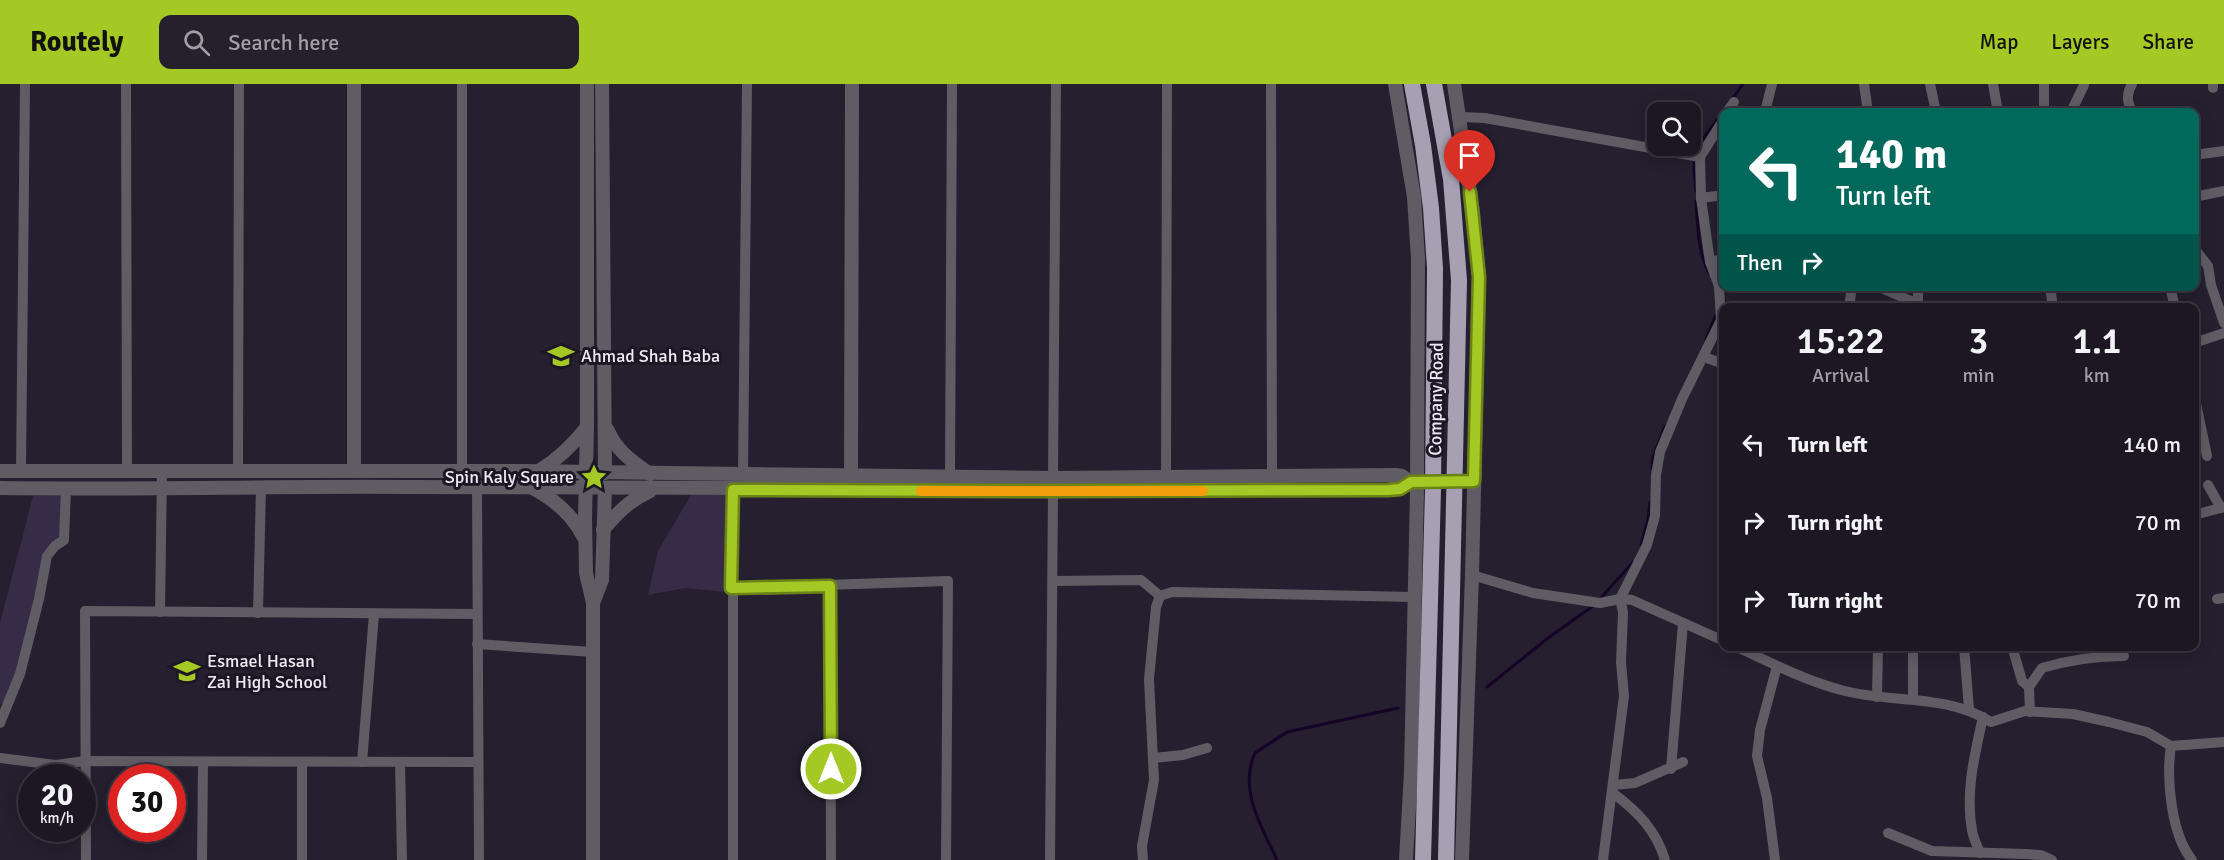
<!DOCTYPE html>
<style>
body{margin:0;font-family:Signika,sans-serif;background:#25202b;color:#f1f3f6;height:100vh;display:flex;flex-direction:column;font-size:22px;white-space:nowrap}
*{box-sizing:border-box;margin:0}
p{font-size:20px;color:#a09fa6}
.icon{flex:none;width:33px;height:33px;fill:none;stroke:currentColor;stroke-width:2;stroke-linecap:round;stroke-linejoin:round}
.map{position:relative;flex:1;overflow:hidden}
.side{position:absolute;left:1719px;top:219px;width:480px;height:348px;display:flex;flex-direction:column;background:#1c1723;border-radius:12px;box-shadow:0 3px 15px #0003,0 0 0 2px #3a3641}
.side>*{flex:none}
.banner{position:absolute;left:1719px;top:24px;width:480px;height:183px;border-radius:12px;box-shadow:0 3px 15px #0003,0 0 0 2px #3a3641;background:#00695c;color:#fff;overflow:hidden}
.fabs{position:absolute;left:1647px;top:18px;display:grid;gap:12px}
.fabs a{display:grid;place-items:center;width:54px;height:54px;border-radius:12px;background:#1c1723;box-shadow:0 3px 15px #0003,0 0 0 2px #3a3641;font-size:30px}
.speed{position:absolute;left:18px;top:680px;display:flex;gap:12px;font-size:30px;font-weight:700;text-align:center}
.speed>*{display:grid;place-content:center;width:78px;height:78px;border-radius:50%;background:#1c1723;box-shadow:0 3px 15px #0003,0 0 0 2px #3a3641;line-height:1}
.speed small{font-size:15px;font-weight:400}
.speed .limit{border:9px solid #d22;background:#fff;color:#111}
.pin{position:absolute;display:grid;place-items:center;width:51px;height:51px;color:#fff;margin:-62px -26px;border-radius:50% 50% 50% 0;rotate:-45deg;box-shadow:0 0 6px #0007}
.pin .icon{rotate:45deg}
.me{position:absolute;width:66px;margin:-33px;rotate:0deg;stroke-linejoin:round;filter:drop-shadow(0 0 4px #0008)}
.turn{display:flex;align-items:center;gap:21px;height:126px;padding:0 18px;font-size:27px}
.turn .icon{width:78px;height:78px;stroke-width:2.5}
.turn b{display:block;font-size:42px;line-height:51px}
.then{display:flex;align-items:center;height:57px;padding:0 18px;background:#0003;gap:12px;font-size:22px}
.eta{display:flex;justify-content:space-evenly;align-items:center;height:102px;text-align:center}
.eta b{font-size:36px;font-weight:600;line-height:42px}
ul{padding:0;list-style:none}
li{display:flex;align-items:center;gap:18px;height:78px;padding:0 18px}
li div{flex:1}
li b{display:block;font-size:22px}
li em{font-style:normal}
header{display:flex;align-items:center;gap:36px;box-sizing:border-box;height:84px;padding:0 30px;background:#a4c824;color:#111}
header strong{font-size:28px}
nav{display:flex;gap:33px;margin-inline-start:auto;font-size:21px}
.search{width:420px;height:54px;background:#25202b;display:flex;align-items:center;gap:15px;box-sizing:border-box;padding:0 21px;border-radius:12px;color:#a09fa6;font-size:22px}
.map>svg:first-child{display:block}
.green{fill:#372c47}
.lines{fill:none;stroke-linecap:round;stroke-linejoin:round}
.stream{stroke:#160428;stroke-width:3}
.minor{stroke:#5f5c64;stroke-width:10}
.tertiary{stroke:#5f5c64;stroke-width:14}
.trunk{stroke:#a7a0b3;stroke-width:16}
.route-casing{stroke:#6b8217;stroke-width:15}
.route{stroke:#a4c824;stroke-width:10}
.slow{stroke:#f59e0b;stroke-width:10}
.labels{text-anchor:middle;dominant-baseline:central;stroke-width:6;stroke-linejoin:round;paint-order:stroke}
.poi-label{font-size:18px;fill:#eeeaf5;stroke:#1c1625;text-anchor:start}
.street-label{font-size:18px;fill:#eeeaf5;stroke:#1c1625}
</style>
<header>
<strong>Routely</strong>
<div class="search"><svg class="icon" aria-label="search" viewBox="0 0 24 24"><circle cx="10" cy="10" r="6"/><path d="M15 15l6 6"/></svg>Search here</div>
<nav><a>Map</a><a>Layers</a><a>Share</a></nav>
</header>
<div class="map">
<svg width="2224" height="776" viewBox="0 0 2224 776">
<rect width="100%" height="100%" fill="#251f2f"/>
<g class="green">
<path d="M725,410V508L685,504L648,511L658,467L691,411Z"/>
<path d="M33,412H61V453L46,467L19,589L4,621L0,619V539Z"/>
</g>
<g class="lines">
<g class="stream">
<path d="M1733,14L1743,0"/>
<path d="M1696,68L1697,63L1724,27"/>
<path d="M1695,75L1694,85L1696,107"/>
<path d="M1696,117C1698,142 1697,166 1709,189"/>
<path d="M1706,255L1716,231"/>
<path d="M1652,384L1653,373L1665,342"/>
<path d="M1641,461L1648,436L1650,418"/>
<path d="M1600,515L1633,478"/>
<path d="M1487,603L1548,554L1593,522"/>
<path d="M1277,776C1262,743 1238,706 1255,669L1287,648L1398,624"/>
</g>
<g class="minor">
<path d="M126,0L127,387"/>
<path d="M1271,0L1272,393"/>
<path d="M1864,0L1868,28"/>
<path d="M1930,0L1936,28"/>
<path d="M1993,0L1998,28"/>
<path d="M2213,0V4"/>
<path d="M1727,28L1734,18"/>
<path d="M1765,28L1772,0"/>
<path d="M2044,28V0"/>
<path d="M2071,28L2084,1"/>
<path d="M2132,28C2127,17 2126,11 2132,0"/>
<path d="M1460,33L1485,34L1700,73"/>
<path d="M2194,71L2224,67"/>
<path d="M2194,113L2224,107"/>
<path d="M1701,114L1724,111"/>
<path d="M2194,164L2208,182L2211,201L2224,239"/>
<path d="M1710,178L1724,175"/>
<path d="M1877,202L1918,220L1920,224"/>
<path d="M1918,202V220"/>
<path d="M2050,202L2053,224"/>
<path d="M2170,202L2175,224"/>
<path d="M1849,224L1852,202"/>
<path d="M2194,259L2224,249"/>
<path d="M1704,273L1724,280"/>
<path d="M2194,310L2207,372"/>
<path d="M21,386L25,0"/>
<path d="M238,387L239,0"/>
<path d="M462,388V0"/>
<path d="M743,391L747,0"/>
<path d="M950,392L952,0"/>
<path d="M1166,393L1167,0"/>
<path d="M1053,394L1056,0"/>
<path d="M2208,401L2221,424"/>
<path d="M477,403L479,776"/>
<path d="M733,406V776"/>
<path d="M2194,431L2224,423"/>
<path d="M1472,491L1533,509L1600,519L1620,515L1632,516L1724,557"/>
<path d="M1053,497L1141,496L1160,512"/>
<path d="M830,502L831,776"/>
<path d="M731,504L948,497L946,776"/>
<path d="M1160,512L1172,508L1414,513"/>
<path d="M2217,515L2224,514"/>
<path d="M160,528L162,387"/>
<path d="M258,529L261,403"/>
<path d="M477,560L593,568"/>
<path d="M1735,562C1769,578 1804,596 1841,606C1891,620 1945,609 1991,638L2025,627L2073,630L2109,638L2147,648L2171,662L2224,658"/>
<path d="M1913,562V615"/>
<path d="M1964,562L1969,625"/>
<path d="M2012,562L2022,597L2029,603"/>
<path d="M1877,613L1878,562"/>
<path d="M2030,628L2029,603L2042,584C2069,576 2095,572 2124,572"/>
<path d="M0,639L20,590L39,515L47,472L55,462L64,456L66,405"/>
<path d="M2171,662C2166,695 2171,750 2192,776"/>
<path d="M0,674L56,681L85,677L477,678"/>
<path d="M1153,674L1183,671L1207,664"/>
<path d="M302,678V776"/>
<path d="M362,678L374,530"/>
<path d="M400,678L402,776"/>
<path d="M1671,685L1683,539"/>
<path d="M1613,701L1635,699L1683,678"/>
<path d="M1613,709C1638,728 1656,746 1665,776"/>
<path d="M1888,749L1932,767L2026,770L2041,771L2052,776"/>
<path d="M1980,769C1977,761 1973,754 1972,746C1965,709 1975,669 1983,633"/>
<path d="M86,776L85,527L477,530"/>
<path d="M202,776L203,678"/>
<path d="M1050,776L1053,407"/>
<path d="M1143,776L1142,762L1154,696L1149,595L1156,523L1160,512"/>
<path d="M1603,776L1624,612L1621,578L1623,528L1620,515L1647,461L1655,432L1656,391L1660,368L1682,315L1721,236L1719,202L1710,178L1701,114L1700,73L1724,35"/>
<path d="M1775,776L1767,714L1757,672L1760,646L1777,582"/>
</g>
<g class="tertiary">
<path d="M354,0V387"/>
<path d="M587,0V343L585,434L586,489L593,519V776"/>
<path d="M602,0L605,389"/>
<path d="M1395,0L1414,113L1418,174L1417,406L1411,688L1406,776"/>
<path d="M1454,0L1473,128L1479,193L1472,491L1462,776"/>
<path d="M607,345C616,366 631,377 650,390"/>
<path d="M0,387H522L1053,394L1396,391L1402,392L1411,398"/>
<path d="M539,387C558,375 573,361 587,343"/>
<path d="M851,392L852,0"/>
<path d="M0,404C135,406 270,402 405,403C732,404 1060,408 1388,406L1400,405L1411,398L1474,397"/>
<path d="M533,404C555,416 572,430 583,452"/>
<path d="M603,446C617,429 630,416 650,407"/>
<path d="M593,519L602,496L605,404"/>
</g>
<g class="trunk">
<path d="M1412,0L1423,61L1431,124L1435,184L1433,406L1423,776"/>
<path d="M1434,0L1451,95L1459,196L1446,776"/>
</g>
</g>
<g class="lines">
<g class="route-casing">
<path id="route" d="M831,685L830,502L731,504L733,406L1053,407L1388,406L1400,405L1411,398L1474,397L1479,193L1470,108"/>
</g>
<use href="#route" class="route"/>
<path class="slow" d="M921,407H1203"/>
</g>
<defs>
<g id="school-bare" transform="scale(2.07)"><path d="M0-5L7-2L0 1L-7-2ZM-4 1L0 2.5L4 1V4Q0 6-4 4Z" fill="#a4c824" stroke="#1c1625" stroke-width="2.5" paint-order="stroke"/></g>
<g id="sight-bare" transform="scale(2.07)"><path d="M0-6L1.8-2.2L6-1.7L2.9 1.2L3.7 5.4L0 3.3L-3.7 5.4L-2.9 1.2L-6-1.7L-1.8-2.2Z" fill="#a4c824" stroke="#1c1625" stroke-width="2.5" paint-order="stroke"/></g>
</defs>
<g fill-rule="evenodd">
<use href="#school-bare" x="561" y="272"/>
<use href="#sight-bare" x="594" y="393"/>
<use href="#school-bare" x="187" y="587"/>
</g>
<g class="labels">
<g class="poi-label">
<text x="581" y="272">Ahmad Shah Baba</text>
<text x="574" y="393" text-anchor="end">Spin Kaly Square</text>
<text x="207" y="577">Esmael Hasan<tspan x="207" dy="21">Zai High School</tspan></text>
</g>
<g class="street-label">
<text transform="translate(1436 315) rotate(-89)">Company Road</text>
</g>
</g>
</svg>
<div class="fabs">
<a><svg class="icon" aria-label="search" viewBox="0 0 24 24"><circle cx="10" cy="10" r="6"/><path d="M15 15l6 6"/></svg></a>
</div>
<div class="speed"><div>20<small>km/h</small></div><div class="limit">30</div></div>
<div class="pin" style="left:1470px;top:108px;background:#d93025"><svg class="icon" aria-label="arrive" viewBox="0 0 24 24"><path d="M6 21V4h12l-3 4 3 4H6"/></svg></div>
<svg class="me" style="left:831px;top:685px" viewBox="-20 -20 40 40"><circle r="17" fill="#a4c824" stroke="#fff" stroke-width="3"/><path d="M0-11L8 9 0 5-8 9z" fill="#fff"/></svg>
<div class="banner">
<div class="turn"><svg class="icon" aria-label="left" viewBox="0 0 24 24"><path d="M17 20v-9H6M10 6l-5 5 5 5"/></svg><div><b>140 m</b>Turn left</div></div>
<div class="then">Then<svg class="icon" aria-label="right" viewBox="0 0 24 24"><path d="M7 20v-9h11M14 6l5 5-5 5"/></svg></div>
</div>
<section class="side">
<div class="eta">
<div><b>15:22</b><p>Arrival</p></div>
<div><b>3</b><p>min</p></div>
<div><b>1.1</b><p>km</p></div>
</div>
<ul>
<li><svg class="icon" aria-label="left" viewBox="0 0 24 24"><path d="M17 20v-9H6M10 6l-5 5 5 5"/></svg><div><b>Turn left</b></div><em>140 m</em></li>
<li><svg class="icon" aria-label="right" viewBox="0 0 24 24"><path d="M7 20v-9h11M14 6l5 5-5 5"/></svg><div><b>Turn right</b></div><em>70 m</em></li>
<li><svg class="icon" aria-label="right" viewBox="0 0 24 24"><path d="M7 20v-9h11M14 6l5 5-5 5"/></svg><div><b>Turn right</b></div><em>70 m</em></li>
</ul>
</section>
</div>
